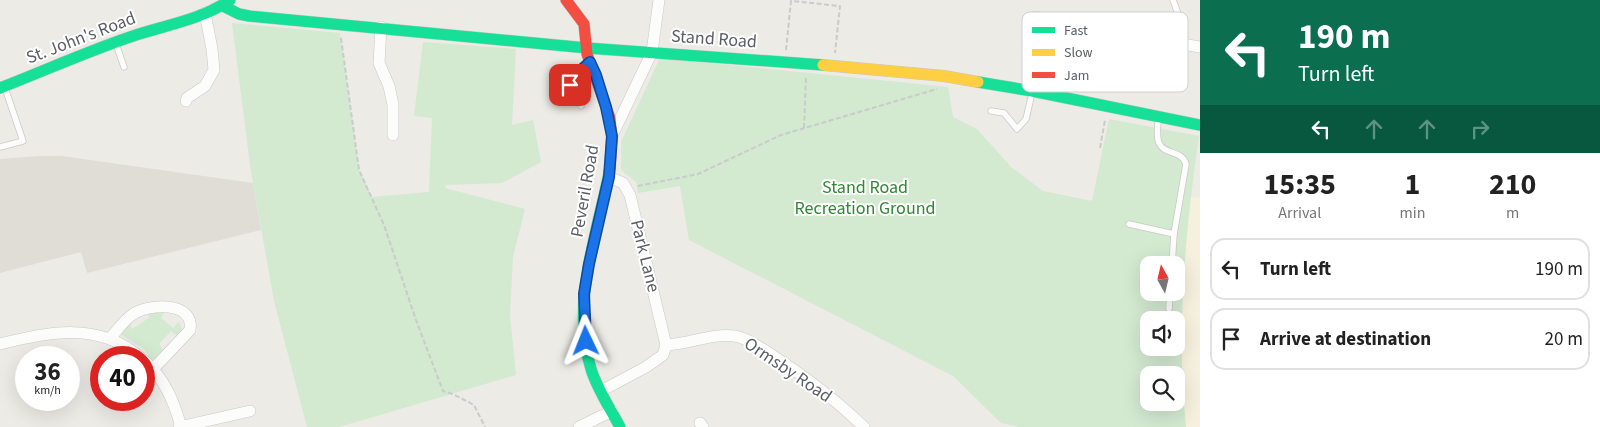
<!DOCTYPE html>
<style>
body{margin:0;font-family:"Source Sans 3",sans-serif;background:#f6f6f6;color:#222;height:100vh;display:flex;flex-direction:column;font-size:19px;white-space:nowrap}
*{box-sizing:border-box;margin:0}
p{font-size:16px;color:#767676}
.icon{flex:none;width:28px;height:28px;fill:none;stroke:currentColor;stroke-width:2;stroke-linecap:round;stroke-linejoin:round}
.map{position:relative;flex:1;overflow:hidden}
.side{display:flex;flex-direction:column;background:#fff;width:400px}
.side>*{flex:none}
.banner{background:#0b6e4f;color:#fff;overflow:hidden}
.needle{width:32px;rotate:352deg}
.controls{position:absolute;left:1140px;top:256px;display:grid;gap:10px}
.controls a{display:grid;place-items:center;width:45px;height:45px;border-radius:10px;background:#fff;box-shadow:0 5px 20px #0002;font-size:25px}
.speed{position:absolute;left:15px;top:346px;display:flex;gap:10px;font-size:25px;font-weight:700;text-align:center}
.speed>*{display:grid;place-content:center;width:65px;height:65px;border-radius:50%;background:#fff;box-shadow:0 5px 20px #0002;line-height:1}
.speed small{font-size:12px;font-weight:400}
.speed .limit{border:8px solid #d22;background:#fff;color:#111}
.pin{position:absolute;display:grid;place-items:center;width:42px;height:42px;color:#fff;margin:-21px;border-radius:10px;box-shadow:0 2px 8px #0006}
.me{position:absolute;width:55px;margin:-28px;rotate:358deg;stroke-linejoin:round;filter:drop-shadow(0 0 4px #0008)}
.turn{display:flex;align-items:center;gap:18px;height:105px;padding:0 15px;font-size:22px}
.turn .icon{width:65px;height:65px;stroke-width:2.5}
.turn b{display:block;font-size:35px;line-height:42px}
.lanes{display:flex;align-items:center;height:48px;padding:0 15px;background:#0003;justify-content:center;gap:25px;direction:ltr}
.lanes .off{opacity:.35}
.eta{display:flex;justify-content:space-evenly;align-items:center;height:85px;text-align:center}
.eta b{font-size:30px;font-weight:700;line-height:35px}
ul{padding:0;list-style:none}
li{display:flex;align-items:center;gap:15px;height:62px;margin:0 10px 8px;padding:0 5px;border:2px solid #e0e0e0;border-radius:15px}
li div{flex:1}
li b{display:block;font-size:19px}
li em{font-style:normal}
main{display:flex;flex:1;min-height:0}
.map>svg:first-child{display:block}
.commercial{fill:#f6f1de}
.education{fill:#dfddd6}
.green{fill:#d3e9d0;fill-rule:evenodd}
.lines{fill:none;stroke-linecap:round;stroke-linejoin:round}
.lane-casing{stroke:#c9c9c8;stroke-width:7}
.street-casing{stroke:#c9c9c8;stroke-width:12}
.fast-casing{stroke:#c7c8c7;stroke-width:12}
.slow-casing{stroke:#c7c8c7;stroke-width:12}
.jam-casing{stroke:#c7c8c7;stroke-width:12}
.path{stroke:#c8ccca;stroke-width:2;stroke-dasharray:5 2.5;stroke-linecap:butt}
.lane{stroke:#fcfcfb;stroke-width:5.5}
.street{stroke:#fcfcfb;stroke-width:11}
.fast{stroke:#16e098;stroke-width:11}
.slow{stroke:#ffcf43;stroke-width:11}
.jam{stroke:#f24e42;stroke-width:11}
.route-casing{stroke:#114b97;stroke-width:12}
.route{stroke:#1a73e8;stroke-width:9}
.labels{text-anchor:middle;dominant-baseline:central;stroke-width:4;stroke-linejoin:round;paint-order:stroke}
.street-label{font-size:18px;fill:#5b5f65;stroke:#fff}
.park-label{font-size:18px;fill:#308734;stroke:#fff}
.key{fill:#fff;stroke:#cecfd1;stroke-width:1}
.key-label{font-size:14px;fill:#5b5f65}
</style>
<main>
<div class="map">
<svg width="1200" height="427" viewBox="0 0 1200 427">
<rect width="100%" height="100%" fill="#ecebe6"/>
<path class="commercial" d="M1190,197L1200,198V427H1186L1181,383L1184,270Z"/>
<path class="education" d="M39,156H62L253,183L261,230L87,273L81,252L0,273V159Z"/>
<g class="green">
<path d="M232,23L340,33L359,170L372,197L429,192L432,118L414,116L423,42L516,49L512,125L533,120L541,162L502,183L446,185L445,188L525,209L513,257L510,315L516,375L339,427H307L274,301L250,165Z"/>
<path d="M660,58L948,87L953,117L977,129L1011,167L1043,191L1092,201L1109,119L1199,136C1185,232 1176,330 1186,427H1019L1001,423L953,376L689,240L680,186L638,193L636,182L621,170V142ZM1149,265H1176V292H1149ZM1149,320H1176V348H1149ZM1149,375H1176V402H1149Z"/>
<path d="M147,310H165L161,318L173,328L179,322L182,330L179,337L171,331L159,344L164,352L152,360L144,349L120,334L129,322L132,329L149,318Z"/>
</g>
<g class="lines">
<g class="lane-casing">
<g id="lane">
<path d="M1173,0L1177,11L1183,44"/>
<path d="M116,44L124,67"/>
<path d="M581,106L570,85L577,73L588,63"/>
<path d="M991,111L1004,113L1017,129L1026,119L1032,93"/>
<path d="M1158,118C1158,126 1156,136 1159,143C1164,155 1182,150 1186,164L1174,234L1172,265"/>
<path d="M0,147L23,141L5,88"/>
<path d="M1129,224L1174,234"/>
<path d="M1169,309L1170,292"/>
</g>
</g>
<g class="street-casing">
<g id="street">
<path d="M1035,17L1200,47"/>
<path d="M381,27L379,63L389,86L393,105V135"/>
<path d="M186,101L187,98L205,86L214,70L212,49L205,13"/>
<path d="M612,136L652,52L659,0"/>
<path d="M609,177L623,183L630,195L666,345"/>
<path d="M110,338C117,331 123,321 132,315C148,303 195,301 190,330L153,369"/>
<path d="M0,344C48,332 100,321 141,358"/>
<path d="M144,360C164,378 174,401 181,427"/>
<path d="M601,391L646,367L663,355L666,345C690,344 711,333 735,336C747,338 759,347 769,353C803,375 835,399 864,427"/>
<path d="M700,423L703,427"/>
<path d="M179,427L250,411"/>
<path d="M579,427L612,411"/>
</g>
</g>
<g class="fast-casing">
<g id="fast">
<path d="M223,6L239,14L249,16L587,48L823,65"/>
<path d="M978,82L1032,91L1200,125"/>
<path d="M0,88C44,71 88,51 133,36C166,25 201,20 230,0"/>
<path d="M610,168C598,232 570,302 591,369C597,389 610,408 620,427"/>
</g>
</g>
<g class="slow-casing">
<path id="slow" d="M823,65L944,76L978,82"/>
</g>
<g class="jam-casing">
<path id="jam" d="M566,0L584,24L587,54L610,118L612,138L610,168"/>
</g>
<g class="path">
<path d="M341,38L359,170L384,225L416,320L443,391L453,394L474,405L485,427"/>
<path d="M786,50L791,1L840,6L835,53"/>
<path d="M804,128L806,76"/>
<path d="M1100,148L1105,120"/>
<path d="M638,186L698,174L781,135L937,89"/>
</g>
<use href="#lane" class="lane"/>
<use href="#street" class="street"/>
<use href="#fast" class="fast"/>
<use href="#slow" class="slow"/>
<use href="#jam" class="jam"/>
</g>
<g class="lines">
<g class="route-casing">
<path id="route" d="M570,85L578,73L590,62L596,75L606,107L612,136L609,177L589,264L584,294L586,341"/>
</g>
<use href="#route" class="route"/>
</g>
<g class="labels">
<g class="street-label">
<text transform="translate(81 38) rotate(-21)">St. John's Road</text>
<text transform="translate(714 39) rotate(4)">Stand Road</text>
<text transform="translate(585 191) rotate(-80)">Peveril Road</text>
<text transform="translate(645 256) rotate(76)">Park Lane</text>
<text transform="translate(788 370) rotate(34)">Ormsby Road</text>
</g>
<g class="park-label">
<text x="865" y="187">Stand Road<tspan x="865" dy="21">Recreation Ground</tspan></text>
</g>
</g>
<rect x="1022" y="12" width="166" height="80" rx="8" class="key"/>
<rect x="1032" y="27" width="23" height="6" fill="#16e098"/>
<rect x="1032" y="49" width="23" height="7" fill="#ffcf43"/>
<rect x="1032" y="72" width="23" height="6" fill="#f24e42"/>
<g class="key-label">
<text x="1064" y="35">Fast</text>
<text x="1064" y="57">Slow</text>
<text x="1064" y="80">Jam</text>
</g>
</svg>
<div class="controls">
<a><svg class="needle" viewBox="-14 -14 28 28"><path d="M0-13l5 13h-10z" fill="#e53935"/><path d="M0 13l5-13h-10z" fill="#767676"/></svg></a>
<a><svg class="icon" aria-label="sound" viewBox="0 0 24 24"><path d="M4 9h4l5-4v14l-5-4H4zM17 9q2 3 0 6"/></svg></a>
<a><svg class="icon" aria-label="search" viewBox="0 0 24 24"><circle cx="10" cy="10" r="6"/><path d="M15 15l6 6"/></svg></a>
</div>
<div class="speed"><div>36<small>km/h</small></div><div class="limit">40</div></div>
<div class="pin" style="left:570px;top:85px;background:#d93025"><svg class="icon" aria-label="arrive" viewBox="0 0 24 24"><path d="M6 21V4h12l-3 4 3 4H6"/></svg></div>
<svg class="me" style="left:586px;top:341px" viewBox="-20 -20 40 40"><path d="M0-17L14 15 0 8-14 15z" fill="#1a73e8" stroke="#fff" stroke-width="4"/></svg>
</div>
<section class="side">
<div class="banner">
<div class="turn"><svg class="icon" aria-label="left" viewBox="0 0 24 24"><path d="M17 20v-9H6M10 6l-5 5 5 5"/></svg><div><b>190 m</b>Turn left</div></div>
<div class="lanes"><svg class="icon" aria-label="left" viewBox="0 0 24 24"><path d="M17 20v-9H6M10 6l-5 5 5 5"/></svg><svg class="icon off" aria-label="ahead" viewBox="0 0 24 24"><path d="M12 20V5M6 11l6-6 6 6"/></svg><svg class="icon off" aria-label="ahead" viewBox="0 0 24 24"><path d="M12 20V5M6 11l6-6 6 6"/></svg><svg class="icon off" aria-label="right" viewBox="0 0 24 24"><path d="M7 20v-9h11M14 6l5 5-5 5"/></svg></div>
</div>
<div class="eta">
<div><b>15:35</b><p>Arrival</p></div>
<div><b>1</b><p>min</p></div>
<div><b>210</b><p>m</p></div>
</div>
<ul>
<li><svg class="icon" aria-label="left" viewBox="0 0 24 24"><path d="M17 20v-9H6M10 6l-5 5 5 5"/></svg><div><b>Turn left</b></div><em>190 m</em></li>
<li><svg class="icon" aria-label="arrive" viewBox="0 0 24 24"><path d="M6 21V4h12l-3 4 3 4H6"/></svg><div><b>Arrive at destination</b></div><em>20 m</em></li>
</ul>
</section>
</main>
